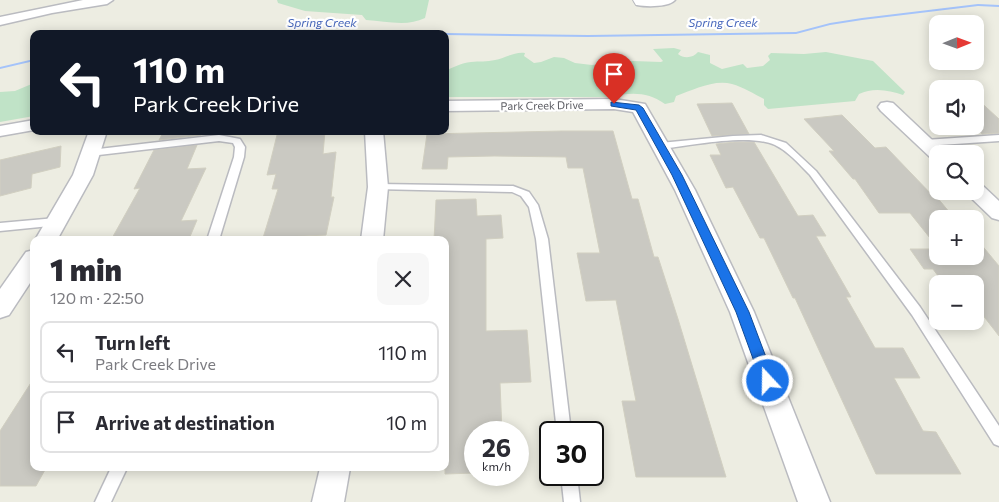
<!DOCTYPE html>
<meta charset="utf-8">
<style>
body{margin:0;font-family:Commissioner,sans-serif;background:#f7f7f7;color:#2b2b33;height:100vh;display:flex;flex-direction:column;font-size:19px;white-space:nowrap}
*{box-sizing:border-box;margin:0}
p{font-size:16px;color:#7c7c81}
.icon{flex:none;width:28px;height:28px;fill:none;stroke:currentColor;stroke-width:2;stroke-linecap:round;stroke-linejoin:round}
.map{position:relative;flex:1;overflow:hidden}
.details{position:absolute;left:30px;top:236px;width:419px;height:235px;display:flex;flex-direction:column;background:#fff;border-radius:10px;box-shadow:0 2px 12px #0003}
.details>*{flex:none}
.hud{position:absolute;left:30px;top:30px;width:419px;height:105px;border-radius:10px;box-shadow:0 2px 12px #0003;background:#111827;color:#fff;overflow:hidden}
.needle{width:32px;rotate:89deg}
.tools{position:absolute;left:929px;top:15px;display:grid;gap:10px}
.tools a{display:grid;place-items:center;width:55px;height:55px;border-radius:10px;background:#fff;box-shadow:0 2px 12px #0003;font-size:25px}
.speed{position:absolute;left:464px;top:421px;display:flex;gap:10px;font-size:25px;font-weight:700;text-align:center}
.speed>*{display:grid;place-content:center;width:65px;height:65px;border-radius:50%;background:#fff;box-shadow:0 2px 12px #0003;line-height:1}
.speed small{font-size:12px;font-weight:400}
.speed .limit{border:2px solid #111;border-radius:8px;background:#fff;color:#111}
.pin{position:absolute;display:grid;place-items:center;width:42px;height:42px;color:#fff;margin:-51px -21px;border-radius:50% 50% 50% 0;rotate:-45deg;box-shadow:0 0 5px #0007}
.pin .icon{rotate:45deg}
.me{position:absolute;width:55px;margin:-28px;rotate:339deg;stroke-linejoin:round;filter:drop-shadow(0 0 4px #0008)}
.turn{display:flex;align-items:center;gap:18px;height:105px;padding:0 20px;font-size:22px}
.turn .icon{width:65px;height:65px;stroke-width:2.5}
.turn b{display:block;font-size:35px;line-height:42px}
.round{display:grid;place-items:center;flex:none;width:52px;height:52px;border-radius:10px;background:#f7f7f7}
.head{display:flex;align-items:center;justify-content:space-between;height:85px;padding:0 20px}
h1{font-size:30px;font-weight:800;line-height:38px}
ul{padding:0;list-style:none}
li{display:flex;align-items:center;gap:15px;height:62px;margin:0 10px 8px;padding:0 10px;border:2px solid #e1e1e2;border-radius:10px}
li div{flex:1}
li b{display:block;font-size:19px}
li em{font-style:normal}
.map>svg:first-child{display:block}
.green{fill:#c0e3c7}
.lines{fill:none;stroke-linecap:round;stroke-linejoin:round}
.stream{fill:#a4c3fa;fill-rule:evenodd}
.building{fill:#cac9c2;stroke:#d1cfc1}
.service-casing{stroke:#babbc0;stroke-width:3}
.minor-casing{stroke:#babbc0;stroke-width:3}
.tertiary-casing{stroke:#babbc0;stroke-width:2}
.service{fill:#fff;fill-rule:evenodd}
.minor{fill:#fff;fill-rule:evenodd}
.tertiary{fill:#fff;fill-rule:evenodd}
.route{fill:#1a73e8;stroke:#114b97}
.labels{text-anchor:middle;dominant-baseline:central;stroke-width:4.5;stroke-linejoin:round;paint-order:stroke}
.far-street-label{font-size:11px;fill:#5b5c62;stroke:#fff}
.far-water-label{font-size:12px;font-style:italic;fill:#4868bc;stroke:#fff}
</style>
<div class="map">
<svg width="999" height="502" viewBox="0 0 999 502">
<rect width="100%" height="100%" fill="#edede2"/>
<g class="green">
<path d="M277,0H429L425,18C407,27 386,21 366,20L362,15L305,11L278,3Z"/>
<path d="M674,48L681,50L678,54C684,59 693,58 698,52L710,55V63L722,69L743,64L747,68L763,66L770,60L768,56L771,53L804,54L826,52L873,61L905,92L903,95C889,90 873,87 859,94L855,101L768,109L764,105V99C754,94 743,87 732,84C714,79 693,90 676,96L674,102L665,104C648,92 631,92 611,97H445V71C454,67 461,63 471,62C479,61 487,62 495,60C505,58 516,51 525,53L524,56L534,63L541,62L554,57L564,58L575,63L592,65L633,61L661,62L663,61L653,49Z"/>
<path d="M34,83V116L0,122V92L15,91Z"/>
</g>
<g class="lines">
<g class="stream">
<path d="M978,4L999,5V7L978,6L862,20L830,25L796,34L588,37L445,35V34H443L445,33L588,35L796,32L830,23L862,18Z"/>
<path d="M253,33H391L393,34H251Z"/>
<path d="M34,59V61L0,69V67Z"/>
</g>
</g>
<g class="building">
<path d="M975,97L999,119V133L982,134L975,128Z"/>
<path d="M732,103L749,134L712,136L697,104Z"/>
<path d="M842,115L875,148L886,147L933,196H936L955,219H938V248L910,213H879L855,179H853L829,151H834L804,119Z"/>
<path d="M164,131H203L201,135L159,140Z"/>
<path d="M278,131H325L323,154L336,152L331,197H334L326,235L263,238L278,189H272L276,174L267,175Z"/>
<path d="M562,131H613L632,199H638L654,257H658L678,319L726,477H636L622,401H636L616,300L586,301L577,253H600L583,168H568L566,157L494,156L448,157L447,169H422L427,134Z"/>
<path d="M735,142H754L798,216L813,215L826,236H816L851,297H846L875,348H903L920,378H894L923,431L936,432L961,474H876L795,298H793L764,238H760L733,187L726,188L710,155H721L716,144Z"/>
<path d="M197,145L187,169L206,168L181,221L197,220L189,239L111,240L140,188L134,189L154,150Z"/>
<path d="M61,146L60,167L32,174L31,188L0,196V160Z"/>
<path d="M476,199L477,216L501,215L503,238L486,239V331L527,330L531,382L500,383L502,432H475V473L445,474V240H434L436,200Z"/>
<path d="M975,237L999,266V336L975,305V284H944L933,269H924L910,249H938V256H975Z"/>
<path d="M34,378V468H46L36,486H0V431Z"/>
</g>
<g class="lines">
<g class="service-casing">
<g id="service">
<path d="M219,135L240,139L245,147L244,157L219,240H207L234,157L235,147L233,143L219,141L90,156L85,153L90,150Z"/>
<path d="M761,135L786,143L816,171L920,307L999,426V446L994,444L912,315L810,175C799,164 789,152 775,145C749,133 689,146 660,149L655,146L660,143L733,136Z"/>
<path d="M999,135V141L925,146L920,143L925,140Z"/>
<path d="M378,184L513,186L529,192L538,205L548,239L571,432H557L536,239L529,207L521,196L512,192L374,189L373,187L374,185Z"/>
<path d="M56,218L60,219L61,222L60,225L0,231V223Z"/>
<path d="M111,468H127L111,502H95Z"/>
<path d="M561,475H577L580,502H564Z"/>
</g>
</g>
<g class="minor-casing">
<g id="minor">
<path d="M83,0H113L107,4L52,13L0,25V17Z"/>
<path d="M637,0H675C669,7 647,7 637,5L635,2Z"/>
<path d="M614,99L645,104L695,190L754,312L830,502H798L730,312L675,190L633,112L614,109L445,111V101Z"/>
<path d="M887,102L893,103L947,154H938V160L931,158L881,111L878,107L881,103Z"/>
<path d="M34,120V130L0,136V126Z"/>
<path d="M89,131H107L93,175L57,240H35L73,175Z"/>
<path d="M365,131H383L388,187L383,240H361L368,187Z"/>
<path d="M975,183L982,185L999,201V220L992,218L968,195L966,191H975Z"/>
<path d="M34,250V277L9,315L0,318V289L26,252Z"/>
<path d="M320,468H350L344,502H312Z"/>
</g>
</g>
<g class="tertiary-casing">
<path id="tertiary" d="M633,0H649L650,2L648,5H636Z"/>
</g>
<use href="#service" class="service"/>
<use href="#minor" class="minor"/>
<use href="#tertiary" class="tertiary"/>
</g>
<path class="route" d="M611,102L639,105L643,108L682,175L749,312L775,381L773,386L768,387L763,386L736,312L672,175L636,110L611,106Z"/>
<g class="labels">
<g class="far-street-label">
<text transform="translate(542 105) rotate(-1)">Park Creek Drive</text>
</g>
<g class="far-water-label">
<text x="322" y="22">Spring Creek</text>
<text x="723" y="22">Spring Creek</text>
</g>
</g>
</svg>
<div class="tools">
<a><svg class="needle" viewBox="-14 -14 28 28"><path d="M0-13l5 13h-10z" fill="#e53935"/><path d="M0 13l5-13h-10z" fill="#7c7c81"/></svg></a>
<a><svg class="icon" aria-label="sound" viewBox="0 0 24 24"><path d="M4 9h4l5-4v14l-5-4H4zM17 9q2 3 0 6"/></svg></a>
<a><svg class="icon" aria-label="search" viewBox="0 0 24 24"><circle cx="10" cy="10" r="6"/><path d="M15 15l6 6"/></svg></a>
<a>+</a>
<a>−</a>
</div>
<div class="speed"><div>26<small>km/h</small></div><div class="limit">30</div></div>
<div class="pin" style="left:614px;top:104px;background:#d93025"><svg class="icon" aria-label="arrive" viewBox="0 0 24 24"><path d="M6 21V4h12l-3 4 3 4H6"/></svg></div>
<svg class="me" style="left:768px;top:381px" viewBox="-20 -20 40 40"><circle r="17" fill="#1a73e8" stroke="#fff" stroke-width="3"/><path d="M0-11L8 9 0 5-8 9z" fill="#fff"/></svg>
<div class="hud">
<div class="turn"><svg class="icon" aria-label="left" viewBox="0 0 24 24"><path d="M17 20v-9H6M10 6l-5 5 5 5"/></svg><div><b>110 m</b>Park Creek Drive</div></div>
</div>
<section class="details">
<div class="head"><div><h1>1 min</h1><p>120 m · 22:50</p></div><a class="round"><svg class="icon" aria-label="close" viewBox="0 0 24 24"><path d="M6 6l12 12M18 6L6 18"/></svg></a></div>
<ul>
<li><svg class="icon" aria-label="left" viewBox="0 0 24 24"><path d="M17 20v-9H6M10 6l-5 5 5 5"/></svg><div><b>Turn left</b><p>Park Creek Drive</p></div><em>110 m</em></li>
<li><svg class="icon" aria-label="arrive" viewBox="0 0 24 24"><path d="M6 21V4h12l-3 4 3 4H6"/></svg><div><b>Arrive at destination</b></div><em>10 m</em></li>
</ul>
</section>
</div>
